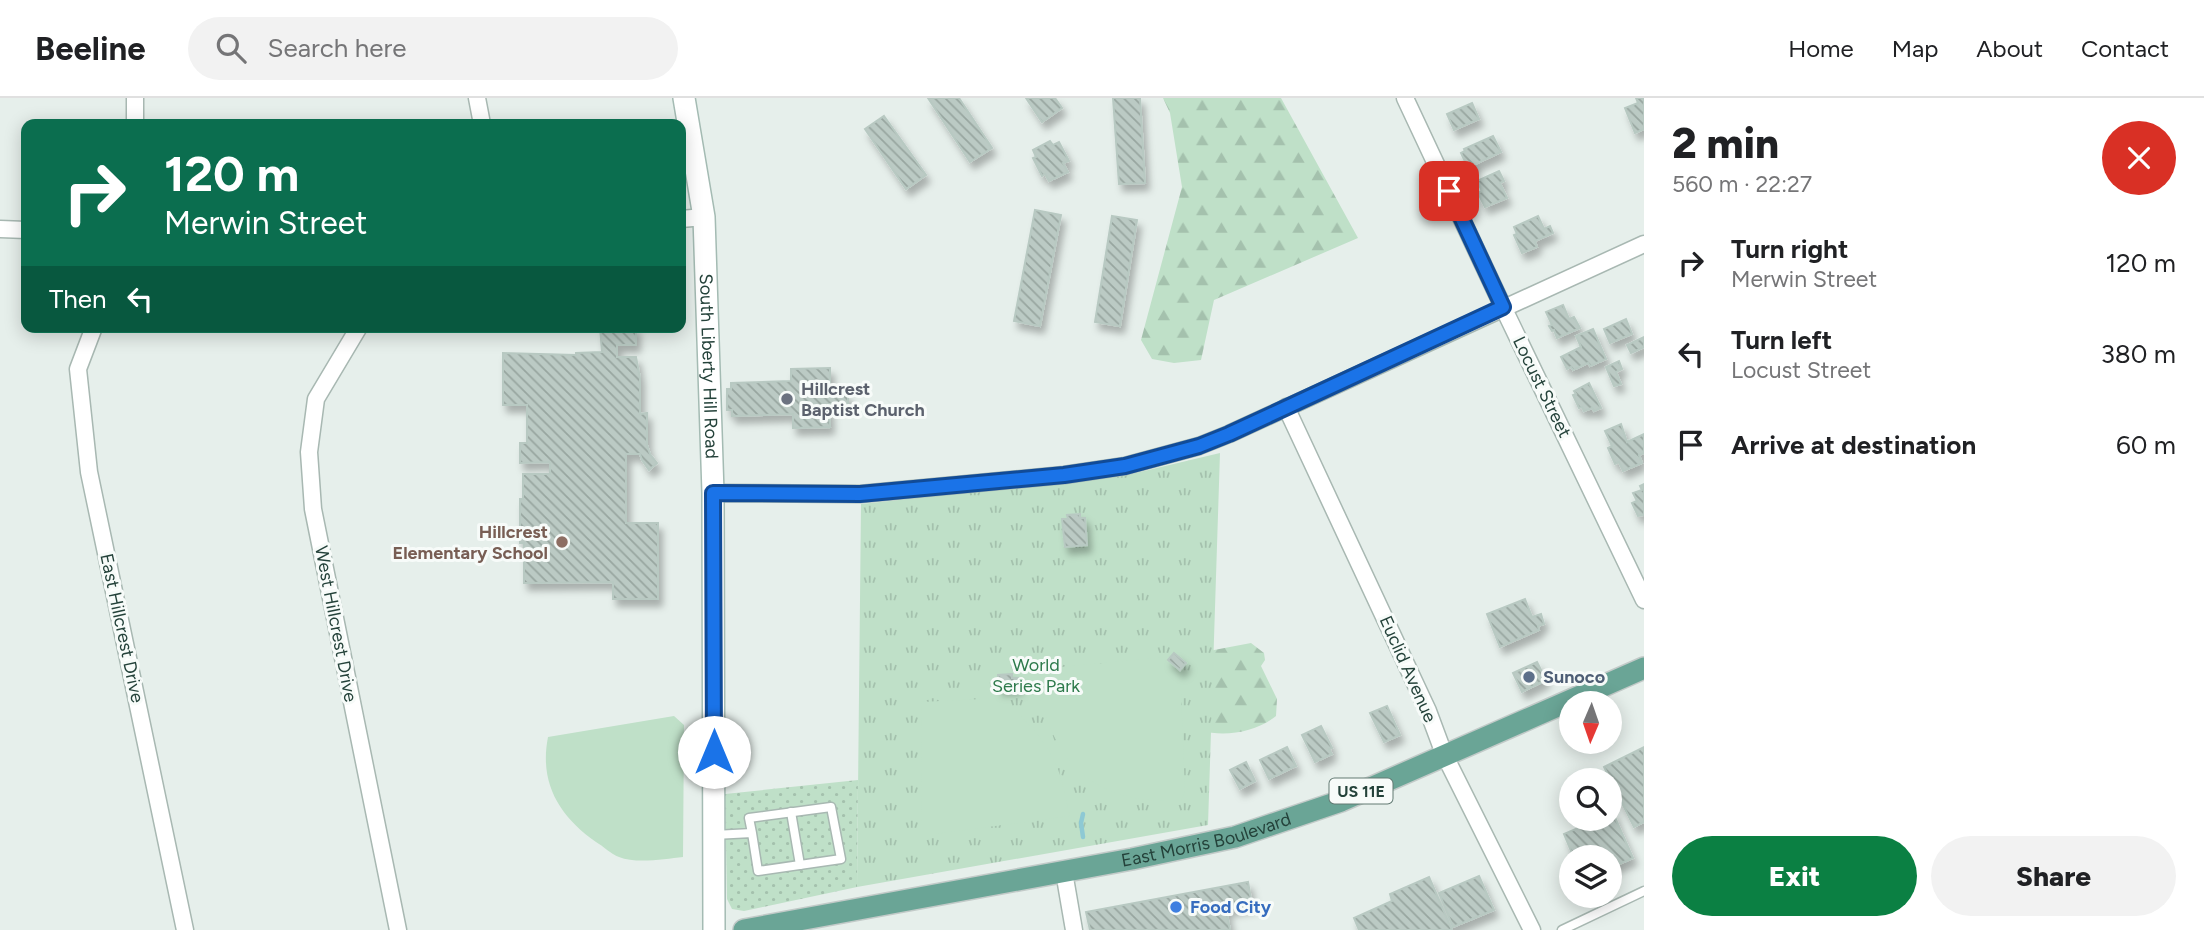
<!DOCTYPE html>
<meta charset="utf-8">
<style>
body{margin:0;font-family:Figtree,sans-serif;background:#f2f2f2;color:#202124;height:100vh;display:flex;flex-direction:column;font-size:26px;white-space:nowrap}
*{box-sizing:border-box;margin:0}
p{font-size:23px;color:#757577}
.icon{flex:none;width:38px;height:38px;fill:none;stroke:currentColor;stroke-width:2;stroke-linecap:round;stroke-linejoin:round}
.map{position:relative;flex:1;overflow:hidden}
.panel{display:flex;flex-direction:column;background:#fff;width:560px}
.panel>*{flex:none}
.banner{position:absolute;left:21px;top:21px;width:665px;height:214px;border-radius:14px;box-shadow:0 4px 18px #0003;background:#0b6e4f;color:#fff;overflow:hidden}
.needle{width:46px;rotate:182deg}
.controls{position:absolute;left:1559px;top:593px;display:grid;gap:14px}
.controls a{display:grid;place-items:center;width:63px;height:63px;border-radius:50%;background:#fff;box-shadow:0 4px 18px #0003;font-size:35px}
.pin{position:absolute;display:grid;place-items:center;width:60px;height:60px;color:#fff;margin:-30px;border-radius:14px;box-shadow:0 4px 10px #0006}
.me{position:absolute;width:77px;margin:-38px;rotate:0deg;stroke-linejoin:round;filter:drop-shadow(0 0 5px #0008)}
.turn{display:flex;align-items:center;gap:24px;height:147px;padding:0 28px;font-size:32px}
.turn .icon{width:91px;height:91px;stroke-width:2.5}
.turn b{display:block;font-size:49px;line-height:60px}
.then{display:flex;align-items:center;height:66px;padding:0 28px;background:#0003;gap:14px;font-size:26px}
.round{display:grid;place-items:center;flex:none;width:74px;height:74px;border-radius:37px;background:#f2f2f2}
.head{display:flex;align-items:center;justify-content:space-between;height:119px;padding:0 28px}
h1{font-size:42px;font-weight:800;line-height:52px}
.cta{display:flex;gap:14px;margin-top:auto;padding:14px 28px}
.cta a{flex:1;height:80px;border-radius:42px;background:#0b8043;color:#fff;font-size:28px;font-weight:800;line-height:80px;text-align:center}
.cta a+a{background:#f2f2f2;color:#202124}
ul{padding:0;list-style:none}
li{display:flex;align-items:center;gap:21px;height:91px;padding:0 28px}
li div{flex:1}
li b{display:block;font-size:26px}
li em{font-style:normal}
header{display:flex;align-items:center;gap:42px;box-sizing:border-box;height:98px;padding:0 35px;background:#fff;border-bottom:2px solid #e0e0e0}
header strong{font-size:33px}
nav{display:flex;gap:38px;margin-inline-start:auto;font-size:24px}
.search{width:490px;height:63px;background:#f2f2f2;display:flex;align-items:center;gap:18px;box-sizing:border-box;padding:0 24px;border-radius:38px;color:#757577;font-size:26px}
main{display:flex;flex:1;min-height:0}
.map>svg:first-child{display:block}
.grass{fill:url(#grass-dots)}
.forest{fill:url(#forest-firs)}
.park{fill:url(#park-tufts)}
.garden{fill:#bfe0c8}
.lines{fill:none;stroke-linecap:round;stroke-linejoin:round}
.stream{stroke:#8ec9d4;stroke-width:4.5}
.building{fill:url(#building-back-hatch);stroke:#b8c9c2;stroke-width:2;filter:url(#shadow)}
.lane-casing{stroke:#a8b8b2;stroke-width:11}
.street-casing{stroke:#a8b8b2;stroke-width:19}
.secondary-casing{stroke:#a4bbb3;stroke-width:24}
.primary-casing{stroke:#c2cac8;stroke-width:24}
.lane{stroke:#fff;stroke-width:8}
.street{stroke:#fff;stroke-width:16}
.secondary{stroke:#fff;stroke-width:21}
.primary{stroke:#6aa596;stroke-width:21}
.route-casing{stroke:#114b97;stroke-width:18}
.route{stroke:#1a73e8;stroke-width:12}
.worship-dot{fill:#6b7280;stroke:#f7fbf9;stroke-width:2.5}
.education-dot{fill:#8d6e63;stroke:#f7fbf9;stroke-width:2.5}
.service-dot{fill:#5c6f8a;stroke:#f7fbf9;stroke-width:2.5}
.shop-dot{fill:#3f7fe0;stroke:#f7fbf9;stroke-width:2.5}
.labels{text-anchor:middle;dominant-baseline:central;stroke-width:6;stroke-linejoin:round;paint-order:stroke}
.shield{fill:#f7fbf9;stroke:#637a73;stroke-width:2}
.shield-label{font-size:16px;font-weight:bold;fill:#24423a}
.street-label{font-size:18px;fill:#24423a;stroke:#f7fbf9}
.worship-label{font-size:18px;font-weight:bold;fill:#5b616d;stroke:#f7fbf9;text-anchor:start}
.education-label{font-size:18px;font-weight:bold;fill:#785e54;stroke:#f7fbf9;text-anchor:end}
.park-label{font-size:18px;fill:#2d7a4b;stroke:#f7fbf9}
.service-label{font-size:18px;font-weight:bold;fill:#4e5e75;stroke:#f7fbf9;text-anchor:start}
.shop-label{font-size:18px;font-weight:bold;fill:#366cbe;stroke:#f7fbf9;text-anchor:start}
</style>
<header>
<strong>Beeline</strong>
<div class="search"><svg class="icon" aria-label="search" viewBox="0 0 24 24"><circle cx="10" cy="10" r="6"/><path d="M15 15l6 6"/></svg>Search here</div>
<nav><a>Home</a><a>Map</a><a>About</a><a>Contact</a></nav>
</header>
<main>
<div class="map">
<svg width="1644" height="832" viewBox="0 0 1644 832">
<defs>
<pattern id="grass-dots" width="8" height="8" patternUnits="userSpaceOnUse" patternTransform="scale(1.75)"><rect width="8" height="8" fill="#bfe0c8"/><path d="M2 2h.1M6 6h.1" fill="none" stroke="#a4c1ad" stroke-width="1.8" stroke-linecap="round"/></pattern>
<pattern id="forest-firs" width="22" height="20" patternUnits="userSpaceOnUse" patternTransform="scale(1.75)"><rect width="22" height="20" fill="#bfe0c8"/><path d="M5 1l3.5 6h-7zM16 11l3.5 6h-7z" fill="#a4c1ad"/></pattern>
<pattern id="park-tufts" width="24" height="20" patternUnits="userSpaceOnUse" patternTransform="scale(1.75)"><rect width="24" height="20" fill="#bfe0c8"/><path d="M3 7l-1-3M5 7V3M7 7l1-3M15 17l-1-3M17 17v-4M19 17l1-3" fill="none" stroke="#a4c1ad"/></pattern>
<pattern id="building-back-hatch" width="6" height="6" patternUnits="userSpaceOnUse" patternTransform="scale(1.75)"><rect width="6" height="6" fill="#bbcac4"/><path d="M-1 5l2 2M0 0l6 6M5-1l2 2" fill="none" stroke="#98a6a0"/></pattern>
<filter id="shadow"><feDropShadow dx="4" dy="7" stdDeviation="3.5" flood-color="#0004"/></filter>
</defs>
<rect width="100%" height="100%" fill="#e6efeb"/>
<path class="grass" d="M858,682L857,789L744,813L732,811L727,801L725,696Z"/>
<g class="forest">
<path d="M1163,0H1281L1358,140L1214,202L1201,262L1174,265L1152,261L1141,242L1182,89L1170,15Z"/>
<path d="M1251,545L1264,555L1265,562L1261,568L1277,601L1276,618C1256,634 1227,639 1201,633L1194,559L1214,552Z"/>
</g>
<path class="park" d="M1220,355L1208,727L857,789L861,406L1123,378Z"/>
<g class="garden">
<path d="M1168,559L1180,569L1185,693L1181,703C1111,705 1066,682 1044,613C1040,599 1032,585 1040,571Z"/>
<path d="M1003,600C1022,619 1044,639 1055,664C1063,681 1065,701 1070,718L935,736L922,723L921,604Z"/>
<path d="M674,618L684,627L683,759C665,761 636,766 619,759C611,756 603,748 596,744C559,718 539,685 548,639Z"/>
</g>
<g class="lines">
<path class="stream" d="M1083,716L1081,725L1083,739"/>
</g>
<g class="building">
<path d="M928,0H959L992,50L970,64Z"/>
<path d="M1026,0H1055L1062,10L1042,24Z"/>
<path d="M1113,0H1140L1145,85L1119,86Z"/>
<path d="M1636,0H1644V31L1635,35L1625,10L1638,5Z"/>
<path d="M1472,5L1479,21L1454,32L1447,16Z"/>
<path d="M884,18L926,77L906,91L865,31Z"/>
<path d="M1493,38L1501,54L1471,68V66L1467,68L1461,55L1465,53L1464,51Z"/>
<path d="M1050,43L1053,47L1059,44L1069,63L1063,65L1068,74L1049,83L1045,76L1042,78L1033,60L1036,59L1033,52Z"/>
<path d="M1499,73L1504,83L1500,85L1507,100L1485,109L1478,95L1482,93L1477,83Z"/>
<path d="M1035,112L1061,117L1040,228L1014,223Z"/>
<path d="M1112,118L1137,122L1120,228L1095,224Z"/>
<path d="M1538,118L1544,131L1550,128L1553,135L1535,143L1537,149L1522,155L1514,137L1517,136L1514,129Z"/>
<path d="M1563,207L1569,221L1574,219L1580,230L1557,240L1554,232L1552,233L1549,228L1552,227L1546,214Z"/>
<path d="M1626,221L1632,236L1610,245L1604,231Z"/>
<path d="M600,229H636V247H617V259H636L640,280V316L647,315V347L650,356L657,365L649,372L642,362L640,356H626V425H658V501H613V484L524,485V445H520V401H523V376H550V364L520,365V345H527V307H503V255L576,257V255L602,254Z"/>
<path d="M1593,231L1606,261L1590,268L1588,265L1573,272L1571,269L1567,271L1561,259L1581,249L1576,238Z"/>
<path d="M1644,239V249L1631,255L1627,247Z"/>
<path d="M1619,263L1622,271L1616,274L1621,286L1614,288L1606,269Z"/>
<path d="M830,270V296H848V306H829L830,329L793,330V316L732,318V312H727V291H731V285L791,283V271Z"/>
<path d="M1589,285L1601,310L1594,313L1592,310L1584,313L1582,309L1579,310L1573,297L1576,296L1574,293Z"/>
<path d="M1621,326L1627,344L1644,336V355L1639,357L1642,365L1623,373L1619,364L1615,366L1608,350L1612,348L1605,333Z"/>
<path d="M1644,386V417L1638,418L1632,405L1637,403L1633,395L1642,392L1640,388Z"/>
<path d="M1080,416V420H1085L1087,447L1065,449L1062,421H1068L1067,417Z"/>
<path d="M1525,501L1532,519L1541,516L1544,526L1538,528L1539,532L1500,549L1487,516Z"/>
<path d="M1174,555L1186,565L1180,572L1168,562Z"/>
<path d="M1537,564L1546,582L1522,594L1513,575Z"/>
<path d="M1012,576V580H1018V589L999,590L998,577Z"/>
<path d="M1387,608L1400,637L1384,644L1370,615Z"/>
<path d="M1321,628L1332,650L1329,651L1332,656L1315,664L1302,637Z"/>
<path d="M1287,649L1296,668L1269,681L1260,662Z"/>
<path d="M1644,649V724L1634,729L1604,669Z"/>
<path d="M1246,664L1255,683L1240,691L1230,672Z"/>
<path d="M1613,715L1633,760L1610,770V760H1574L1564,736L1599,721H1610V716Z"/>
<path d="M1479,778L1494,812L1453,829L1439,795Z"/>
<path d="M1429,779L1452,832H1359L1354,820L1392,803L1390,796Z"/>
<path d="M1248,784L1252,807L1226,811L1230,832H1090L1086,814Z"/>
</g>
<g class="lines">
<g class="lane-casing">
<g id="lane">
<path d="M791,714L800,767"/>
<path d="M714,737L752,735L758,773L841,761L831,709L749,720L752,735"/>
<path d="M1562,832L1644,793"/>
</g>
</g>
<g class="street-casing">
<g id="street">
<path d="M135,0V26"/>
<path d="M477,0L482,26"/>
<path d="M1405,0L1503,209L1644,502"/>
<path d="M681,121L704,119"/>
<path d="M0,131L26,132"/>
<path d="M94,229L78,271L89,374L185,832"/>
<path d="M359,229L316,301L309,354L313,411L398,832"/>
<path d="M1286,309L1428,613L1444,656L1532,832"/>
<path d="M713,395L860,396L1064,377L1125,368L1199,348L1229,336L1644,146"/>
<path d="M1064,774L1074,832"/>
</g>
</g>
<g class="secondary-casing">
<g id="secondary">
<path id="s1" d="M684,0L704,119L713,395L714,832"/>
</g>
</g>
<g class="primary-casing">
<g id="primary">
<path id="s2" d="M744,832L1132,761L1235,739L1341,703L1644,570"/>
</g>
</g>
<use href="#lane" class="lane"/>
<use href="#street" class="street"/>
<use href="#secondary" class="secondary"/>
<use href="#primary" class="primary"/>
</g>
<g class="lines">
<g class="route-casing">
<path id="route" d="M714,654L713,395L860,396L1064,377L1125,368L1199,348L1229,336L1503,209L1449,93"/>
</g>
<use href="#route" class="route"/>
</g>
<circle class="worship-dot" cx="787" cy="301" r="7"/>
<circle class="education-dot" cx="562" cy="444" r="7"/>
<circle class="service-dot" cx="1529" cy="579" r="7"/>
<circle class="shop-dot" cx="1176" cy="809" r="7"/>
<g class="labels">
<rect class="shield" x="1329.5" y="680.5" width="63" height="25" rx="5"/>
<g class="shield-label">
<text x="1361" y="693">US 11E</text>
</g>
<g class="street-label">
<text stroke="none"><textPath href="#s1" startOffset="270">South Liberty Hill Road</textPath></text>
<text transform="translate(1542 289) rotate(64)">Locust Street</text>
<text transform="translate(336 526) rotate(79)">West Hillcrest Drive</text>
<text transform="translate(122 530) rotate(78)">East Hillcrest Drive</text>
<text transform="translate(1408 571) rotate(66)">Euclid Avenue</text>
<text stroke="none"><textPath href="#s2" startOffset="471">East Morris Boulevard</textPath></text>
</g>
<g class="worship-label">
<text x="801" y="291">Hillcrest<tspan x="801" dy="21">Baptist Church</tspan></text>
</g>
<g class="education-label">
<text x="548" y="434">Hillcrest<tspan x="548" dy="21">Elementary School</tspan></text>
</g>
<g class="park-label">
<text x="1036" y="567">World<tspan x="1036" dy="21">Series Park</tspan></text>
</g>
<g class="service-label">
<text x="1543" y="579">Sunoco</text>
</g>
<g class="shop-label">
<text x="1190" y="809">Food City</text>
</g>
</g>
</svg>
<div class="controls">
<a><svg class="needle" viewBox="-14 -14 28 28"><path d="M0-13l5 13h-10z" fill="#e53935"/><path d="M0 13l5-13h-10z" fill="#757577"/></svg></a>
<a><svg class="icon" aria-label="search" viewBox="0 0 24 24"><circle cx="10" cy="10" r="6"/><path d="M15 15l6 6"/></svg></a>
<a><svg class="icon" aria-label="layers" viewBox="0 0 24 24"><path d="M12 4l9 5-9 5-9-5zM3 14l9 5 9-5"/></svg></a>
</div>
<div class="pin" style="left:1449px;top:93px;background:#d93025"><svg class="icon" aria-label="arrive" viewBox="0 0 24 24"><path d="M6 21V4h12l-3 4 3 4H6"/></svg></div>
<svg class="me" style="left:714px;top:654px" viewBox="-20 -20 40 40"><circle r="19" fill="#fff"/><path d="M0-13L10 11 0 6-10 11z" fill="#1a73e8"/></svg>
<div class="banner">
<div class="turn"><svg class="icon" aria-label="right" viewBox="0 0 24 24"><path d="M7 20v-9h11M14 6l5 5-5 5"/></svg><div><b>120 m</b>Merwin Street</div></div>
<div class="then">Then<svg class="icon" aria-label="left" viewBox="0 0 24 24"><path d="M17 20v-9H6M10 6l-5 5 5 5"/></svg></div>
</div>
</div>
<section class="panel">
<div class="head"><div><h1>2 min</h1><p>560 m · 22:27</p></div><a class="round" style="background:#d93025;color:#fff"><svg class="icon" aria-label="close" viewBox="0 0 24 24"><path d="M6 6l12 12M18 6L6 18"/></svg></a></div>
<ul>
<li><svg class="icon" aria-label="right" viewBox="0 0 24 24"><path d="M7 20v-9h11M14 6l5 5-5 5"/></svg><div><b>Turn right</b><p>Merwin Street</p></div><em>120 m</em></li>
<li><svg class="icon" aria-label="left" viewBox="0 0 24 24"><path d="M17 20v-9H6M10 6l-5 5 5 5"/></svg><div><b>Turn left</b><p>Locust Street</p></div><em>380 m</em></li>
<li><svg class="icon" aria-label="arrive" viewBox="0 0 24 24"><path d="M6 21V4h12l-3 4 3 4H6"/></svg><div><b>Arrive at destination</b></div><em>60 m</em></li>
</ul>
<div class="cta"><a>Exit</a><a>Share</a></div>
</section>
</main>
